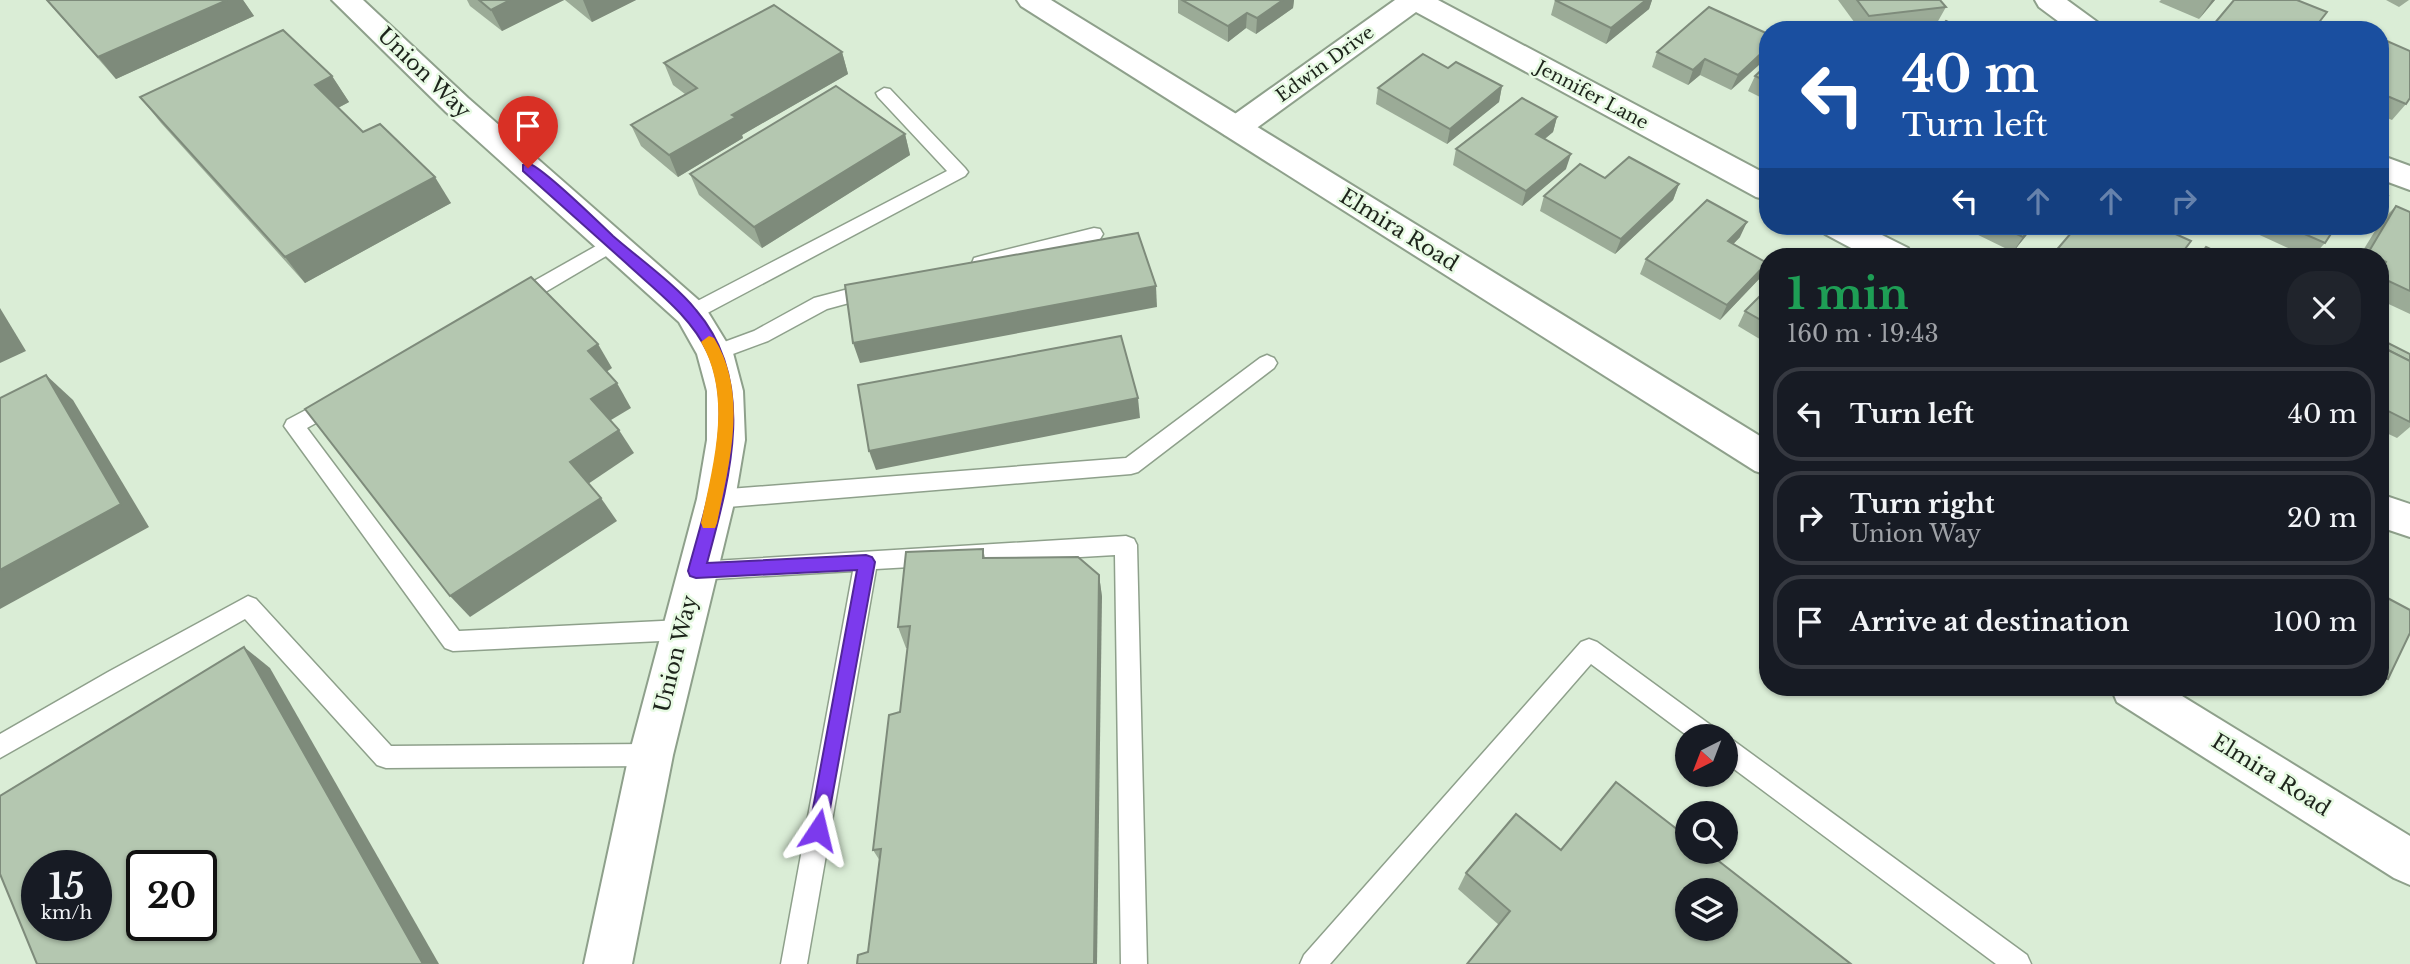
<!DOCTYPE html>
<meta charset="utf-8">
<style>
body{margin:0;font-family:"Libre Baskerville",serif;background:#20242c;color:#f1f3f6;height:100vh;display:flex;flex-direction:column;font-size:26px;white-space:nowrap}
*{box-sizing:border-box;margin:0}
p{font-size:23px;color:#9ea1a6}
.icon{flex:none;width:38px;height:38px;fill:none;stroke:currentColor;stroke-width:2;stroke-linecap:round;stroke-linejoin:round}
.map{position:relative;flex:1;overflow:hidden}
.side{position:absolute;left:1759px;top:248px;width:630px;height:448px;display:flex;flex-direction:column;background:#171b24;border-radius:28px;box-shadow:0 2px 5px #0004}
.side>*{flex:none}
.guide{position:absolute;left:1759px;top:21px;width:630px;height:214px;border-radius:28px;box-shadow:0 2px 5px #0004;background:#1a4fa0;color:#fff;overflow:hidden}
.needle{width:46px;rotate:222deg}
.controls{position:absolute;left:1675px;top:724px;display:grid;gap:14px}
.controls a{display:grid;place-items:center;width:63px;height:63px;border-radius:50%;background:#171b24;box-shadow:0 2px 5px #0004;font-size:35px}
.speed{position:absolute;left:21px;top:850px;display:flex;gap:14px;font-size:35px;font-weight:700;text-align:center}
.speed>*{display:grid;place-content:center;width:91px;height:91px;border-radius:50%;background:#171b24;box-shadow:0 2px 5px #0004;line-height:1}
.speed small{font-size:18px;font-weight:400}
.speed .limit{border:4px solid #111;border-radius:10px;background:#fff;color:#111}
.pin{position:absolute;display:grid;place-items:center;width:60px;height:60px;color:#fff;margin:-72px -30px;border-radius:50% 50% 50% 0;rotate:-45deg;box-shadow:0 0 7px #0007}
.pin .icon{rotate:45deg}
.me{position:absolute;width:77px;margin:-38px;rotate:10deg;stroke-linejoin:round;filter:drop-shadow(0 0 5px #0008)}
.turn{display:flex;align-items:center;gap:24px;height:147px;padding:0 28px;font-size:32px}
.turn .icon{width:91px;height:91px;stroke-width:2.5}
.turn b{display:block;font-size:49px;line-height:60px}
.lanes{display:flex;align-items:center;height:66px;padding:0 28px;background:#0003;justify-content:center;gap:35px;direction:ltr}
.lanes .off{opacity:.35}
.round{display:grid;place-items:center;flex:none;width:74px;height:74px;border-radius:28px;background:#20242c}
.overview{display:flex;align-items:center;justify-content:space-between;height:119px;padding:0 28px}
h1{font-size:42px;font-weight:800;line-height:52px;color:#1e9e55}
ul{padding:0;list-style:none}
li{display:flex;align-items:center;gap:21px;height:94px;margin:0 14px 10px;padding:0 14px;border:4px solid #363941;border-radius:28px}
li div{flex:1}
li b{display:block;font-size:26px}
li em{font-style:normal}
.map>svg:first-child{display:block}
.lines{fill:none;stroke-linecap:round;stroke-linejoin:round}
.lane-casing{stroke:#8ea08b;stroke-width:3}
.street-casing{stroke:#8ea08b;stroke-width:4}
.secondary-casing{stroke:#8ea08b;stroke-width:4}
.lane{fill:#fff;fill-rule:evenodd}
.street{fill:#fff;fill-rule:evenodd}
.secondary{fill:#fff;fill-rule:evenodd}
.wall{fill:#9bab97}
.shaded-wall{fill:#7e8b7b}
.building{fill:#b4c7b0;stroke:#7e8b7b;stroke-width:2;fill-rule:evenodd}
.route{fill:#7c3aed;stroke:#51269a;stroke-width:2}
.slow{fill:#f59e0b}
.labels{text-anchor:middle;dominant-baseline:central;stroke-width:5;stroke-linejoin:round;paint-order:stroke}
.far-street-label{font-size:18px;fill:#1d241b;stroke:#e7fae3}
.street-label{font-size:21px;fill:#1d241b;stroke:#e7fae3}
</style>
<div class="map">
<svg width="2410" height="964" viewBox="0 0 2410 964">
<rect width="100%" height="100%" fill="#daedd6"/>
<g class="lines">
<g class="lane-casing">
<g id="lane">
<path d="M884,88L890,89L965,168L968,172L965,176L698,318H684L681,313L684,308L947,171L878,97L876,93Z"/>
<path d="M1094,228L1100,229L1103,234L1100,239L981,270L974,268L972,263L974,258L981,256Z"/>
<path d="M612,237L618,239L621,244L618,249L525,304H511L509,299L511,294Z"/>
<path d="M875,282L882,284L884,289L882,294L827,309L768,341L722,358L715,360L708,358L705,353L708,348L754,331L814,298Z"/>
<path d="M1267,355L1274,358L1277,363L1274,368L1138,472L1131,474L716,508L709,505L705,499L709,493L716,490L1126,458L1260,358Z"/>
<path d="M334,395L341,397L344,403L341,409L307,428L459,631L682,620L690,623L693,630L690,637L682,640L453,651L445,648L284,426L287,420Z"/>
<path d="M1126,536L1134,539L1137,545L1147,964H1121L1115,555L876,569L807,964H781L853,571L696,580L688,578L685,571L688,564L696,562Z"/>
<path d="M248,596L256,599L391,746L651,744L659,747L663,755L659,763L651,766L386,768L377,765L245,619L0,758V734L108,672Z"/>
<path d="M1589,639L1597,642L1716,729L1720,737H1689L1591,664L1330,964H1300L1304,955L1581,642Z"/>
<path d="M1726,738L1734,741L2027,955L2031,964H1996L1726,763Z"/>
</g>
</g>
<g class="street-casing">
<g id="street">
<path d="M332,0H363L468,98L703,304L733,353L743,391L745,440L735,499L673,755L632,964H584L629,755L697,499L707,440V391L697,354L679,322L446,112Z"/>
<path d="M1395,0H1438L1768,175V200L1756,197L1416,12L1247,135L1236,138L1225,135L1220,128L1225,121Z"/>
<path d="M2035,0H2067L2100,24L2104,30H2070L2039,7Z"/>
<path d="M2380,155L2410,166V190L2380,179Z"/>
<path d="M1820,226H1864L1908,248L1913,257H1868L1825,234Z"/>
<path d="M2380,494L2410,504V537L2380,527Z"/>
</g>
</g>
<g class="secondary-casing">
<g id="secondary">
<path d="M1017,0H1051L1768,441V475L1755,471L1021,6Z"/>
<path d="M2111,688H2169L2410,836V885L2394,878L2117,702Z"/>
</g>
</g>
<use href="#lane" class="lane"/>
<use href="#street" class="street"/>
<use href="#secondary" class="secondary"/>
</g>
<g class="wall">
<path d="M46,0H243L254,16L116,79Z"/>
<path d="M467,0H564L502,31L470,6Z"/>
<path d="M565,0H636L592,22Z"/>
<path d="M1178,0H1294L1293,8L1256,34L1246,28L1228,42L1178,13Z"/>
<path d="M1555,0H1652L1649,9L1606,44L1551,15Z"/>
<path d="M1838,0H1940L1946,7L1937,23L1878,30H1860Z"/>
<path d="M2161,0H2215L2199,19L2159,2Z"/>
<path d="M2234,0L2313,30H2210Z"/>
<path d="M2386,0H2409L2399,7Z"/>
<path d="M1768,34L1731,90L1700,75L1688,85L1652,67L1657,52Z"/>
<path d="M2380,38L2406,104L2392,120L2380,115Z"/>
<path d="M842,52L848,74L742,135L743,138L678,177L641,146L631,125L685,94L673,85L664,63Z"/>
<path d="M1768,64V101L1748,91L1755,76Z"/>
<path d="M1448,68L1502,86L1499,102L1447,144L1376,104L1378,88Z"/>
<path d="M332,76L349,102L338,108L363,132L451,203L305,283L161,123L140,97Z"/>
<path d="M1768,113V127L1762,125Z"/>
<path d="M1557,117L1553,132L1545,139L1566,169L1522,206L1453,165L1456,149Z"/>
<path d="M905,134L910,155L762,248L699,195L690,174Z"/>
<path d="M1679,184L1673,200L1615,254L1540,211L1544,196Z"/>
<path d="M2396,206L2410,212V314L2380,300V257H2359L2378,226H2380L2381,221Z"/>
<path d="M1970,226H2034L2013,252L1968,230Z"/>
<path d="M2077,226L2179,257H2052Z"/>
<path d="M2240,226H2336L2325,243L2312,257H2308Z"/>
<path d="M2338,226H2367L2358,235Z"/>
<path d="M1740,237L1733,244L1760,278L1720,320L1640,274L1646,259Z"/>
<path d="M1768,288V344L1738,326L1745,311Z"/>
<path d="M2380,339L2410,354V427L2397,438L2380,430Z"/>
<path d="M983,549L985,558L1099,575L1102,597L868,952L880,861L873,850L900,712L908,648H906L898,627Z"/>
<path d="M2380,594L2388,679L2380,684Z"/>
<path d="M2364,688H2374L2369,691Z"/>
<path d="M1687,837L1499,925L1458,889L1466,873L1561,850Z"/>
</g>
<g class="shaded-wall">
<path d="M227,0H243L254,16L116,79L98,57Z"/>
<path d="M510,0H564L502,31L491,10Z"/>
<path d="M583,0H636L592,22Z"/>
<path d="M1283,0H1294L1293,8L1256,34L1257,18Z"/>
<path d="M1646,0H1652L1649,9L1606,44L1611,28Z"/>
<path d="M2212,0H2215L2199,19L2210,3Z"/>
<path d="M1247,13L1246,28L1228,42V26Z"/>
<path d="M1768,47V57L1731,90L1738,75Z"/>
<path d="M842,52L848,74L742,135L743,138L678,177L669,155L732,115Z"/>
<path d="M1705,59L1700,75L1688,85L1693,70Z"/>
<path d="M332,76L349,102L332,111L315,85Z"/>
<path d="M1502,86L1499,102L1447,144L1450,129Z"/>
<path d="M1557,117L1553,132L1532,149L1536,134Z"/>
<path d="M905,134L910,155L762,248L754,227Z"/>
<path d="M1571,154L1566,169L1522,206L1526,191Z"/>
<path d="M435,177L451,203L305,283L285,257Z"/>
<path d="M1679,184L1673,200L1615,254L1621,239Z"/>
<path d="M1747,222L1740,237L1722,256L1728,241Z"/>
<path d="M2033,226H2034L2013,252L2023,237Z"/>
<path d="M1767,263L1760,278L1720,320L1727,305Z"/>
<path d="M1156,286L1157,307L860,363L853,343Z"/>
<path d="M0,308L26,351L0,363Z"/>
<path d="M598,344L612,368L602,375L588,351Z"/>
<path d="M46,375L73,400L149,527L0,609V570Z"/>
<path d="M617,383L631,408L606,423L591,399Z"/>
<path d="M1138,398L1140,418L876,470L869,451Z"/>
<path d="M619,430L634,453L585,486L570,462Z"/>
<path d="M601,498L617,521L470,617L450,596Z"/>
<path d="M1099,575L1102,597L1097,964H1094Z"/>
<path d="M244,647L270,668L439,964H423Z"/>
</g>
<g class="building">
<path d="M47,0H227L98,57Z"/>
<path d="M479,0H510L491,10Z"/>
<path d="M1182,0H1283L1257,18L1247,13L1228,26Z"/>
<path d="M1555,0H1646L1611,28Z"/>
<path d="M1857,0H1940L1946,7L1869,16Z"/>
<path d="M2234,0H2297L2327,12L2313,30H2279L2268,25L2264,30H2227L2214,24Z"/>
<path d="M774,5L842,52L732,115L736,117L669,155L631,125L697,88L664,63Z"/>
<path d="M1709,7L1768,34V47L1738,75L1705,59L1693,70L1657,52Z"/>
<path d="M1946,21L1965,30H1937Z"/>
<path d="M2347,25L2358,30H2343Z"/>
<path d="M283,30L332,76L315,85L363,132L380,124L435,177L285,257L140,97Z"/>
<path d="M2380,38L2410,51V98L2406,104L2380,93Z"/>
<path d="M1423,54L1448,68L1456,62L1502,86L1450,129L1378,88Z"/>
<path d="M1768,64V82L1755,76Z"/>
<path d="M836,86L905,134L754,227L690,174Z"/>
<path d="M1522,98L1557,117L1536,134L1571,154L1526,191L1456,149Z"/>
<path d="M1629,157L1679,184L1621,239L1544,196L1580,164L1605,178Z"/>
<path d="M2380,193L2388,196L2380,209Z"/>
<path d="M1707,200L1747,222L1728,241L1767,263L1727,305L1646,259Z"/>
<path d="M2396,206L2410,212V291L2380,277V273L2386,262L2380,259V257H2376L2368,253Z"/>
<path d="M2000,226H2033L2023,237Z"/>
<path d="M2077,226H2158L2191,241L2179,257H2062L2054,253Z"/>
<path d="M2286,226H2336L2325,243Z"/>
<path d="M1138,233L1156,286L853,343L845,285Z"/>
<path d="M2206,247L2228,257H2199Z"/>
<path d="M531,277L598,344L588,351L617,383L591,399L619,430L570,462L601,498L450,596L305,409Z"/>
<path d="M1768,288V324L1745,311Z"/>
<path d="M1121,336L1138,398L869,451L858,385Z"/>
<path d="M2380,339L2410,354V361L2380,346Z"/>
<path d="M2380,346L2410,361V422L2380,407Z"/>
<path d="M46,375L121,504L0,570V398Z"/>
<path d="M983,549V558L1078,557L1099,575L1094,964H857L858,955L868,952L881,849L873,850L889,715L900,712L910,626L898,627L906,552Z"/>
<path d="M2380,594L2410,610V633L2388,679L2380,674Z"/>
<path d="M244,647L423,964H37L0,874V796ZM37,866H96V926H37ZM142,866H201V926H142Z"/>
<path d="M1616,782L1687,837V852H1707L1851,964H1467L1510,911L1466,873L1516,814L1561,850ZM1687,891H1726V929H1687Z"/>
</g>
<path class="route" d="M528,163C544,168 597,221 613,236C637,257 676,285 696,310C758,382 729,481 707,563L866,555L872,557L875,562L825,836L818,839L812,836L809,830L857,570L696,578L690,576L688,571C705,508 737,416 708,353C690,315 656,291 626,263C592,233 558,202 523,171V165Z"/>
<path class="slow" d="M709,336L714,338C749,394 729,463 717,523L715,528H703L701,523C713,464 733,398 701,342Z"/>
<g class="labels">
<g class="far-street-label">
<text transform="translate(1325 64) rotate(-36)">Edwin Drive</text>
<text transform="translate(1592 95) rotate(28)">Jennifer Lane</text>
</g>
<g class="street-label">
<text transform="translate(424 73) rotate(44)">Union Way</text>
<text transform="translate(1399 230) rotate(32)">Elmira Road</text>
<text transform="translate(676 654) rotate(-76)">Union Way</text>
<text transform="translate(2271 775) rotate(32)">Elmira Road</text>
</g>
</g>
</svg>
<div class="controls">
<a><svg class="needle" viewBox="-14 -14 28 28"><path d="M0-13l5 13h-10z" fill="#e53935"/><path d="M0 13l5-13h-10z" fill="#9ea1a6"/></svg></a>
<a><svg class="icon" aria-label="search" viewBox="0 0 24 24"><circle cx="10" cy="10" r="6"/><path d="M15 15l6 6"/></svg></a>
<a><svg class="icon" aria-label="layers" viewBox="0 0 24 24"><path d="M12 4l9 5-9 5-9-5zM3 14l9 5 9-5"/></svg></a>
</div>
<div class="speed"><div>15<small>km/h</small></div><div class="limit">20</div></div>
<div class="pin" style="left:528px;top:168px;background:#d93025"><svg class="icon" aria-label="arrive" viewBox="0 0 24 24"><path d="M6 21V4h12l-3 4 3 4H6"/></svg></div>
<svg class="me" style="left:818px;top:830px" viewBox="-20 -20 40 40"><path d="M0-17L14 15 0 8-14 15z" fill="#7c3aed" stroke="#fff" stroke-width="4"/></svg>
<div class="guide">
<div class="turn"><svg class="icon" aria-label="left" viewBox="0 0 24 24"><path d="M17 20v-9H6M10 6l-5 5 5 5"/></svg><div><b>40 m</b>Turn left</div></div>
<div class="lanes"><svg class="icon" aria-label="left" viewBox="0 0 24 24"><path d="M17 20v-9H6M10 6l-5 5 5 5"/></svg><svg class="icon off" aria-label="ahead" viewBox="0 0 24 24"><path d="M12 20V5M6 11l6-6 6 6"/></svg><svg class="icon off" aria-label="ahead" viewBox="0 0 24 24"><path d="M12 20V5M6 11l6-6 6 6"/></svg><svg class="icon off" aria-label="right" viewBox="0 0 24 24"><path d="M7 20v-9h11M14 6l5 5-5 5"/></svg></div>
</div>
<section class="side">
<div class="overview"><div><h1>1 min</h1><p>160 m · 19:43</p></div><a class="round"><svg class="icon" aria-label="close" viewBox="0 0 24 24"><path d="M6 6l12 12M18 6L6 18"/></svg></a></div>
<ul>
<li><svg class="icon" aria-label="left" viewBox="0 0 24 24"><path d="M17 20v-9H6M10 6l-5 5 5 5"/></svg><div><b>Turn left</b></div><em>40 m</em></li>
<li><svg class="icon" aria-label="right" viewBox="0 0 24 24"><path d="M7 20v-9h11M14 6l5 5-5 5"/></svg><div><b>Turn right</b><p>Union Way</p></div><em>20 m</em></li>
<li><svg class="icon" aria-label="arrive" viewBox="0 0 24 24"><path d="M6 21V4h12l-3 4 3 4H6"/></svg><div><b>Arrive at destination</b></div><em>100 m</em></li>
</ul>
</section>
</div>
